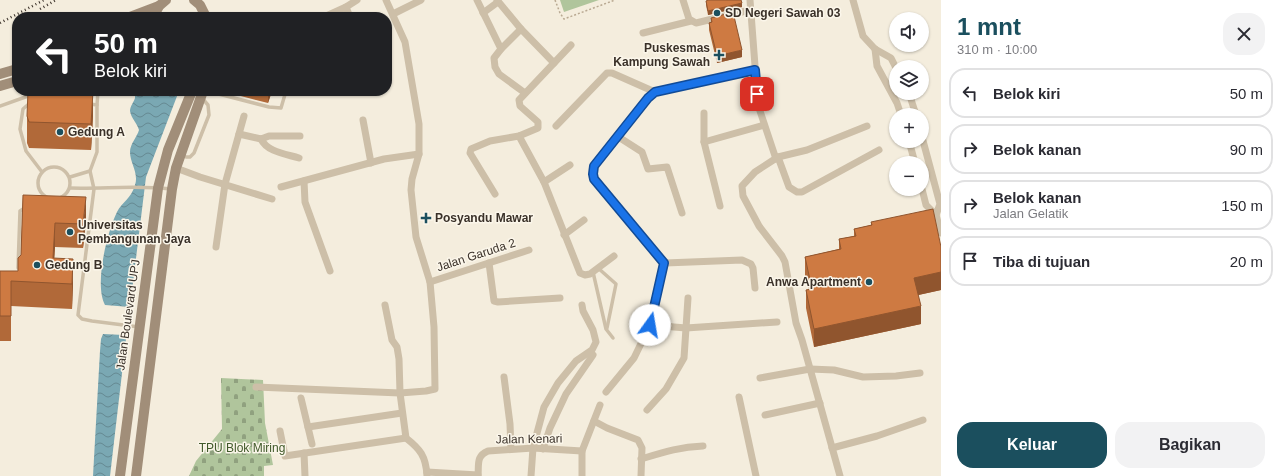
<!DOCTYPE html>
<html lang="id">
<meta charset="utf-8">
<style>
body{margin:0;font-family:Helvetica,sans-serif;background:#f2f2f3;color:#2b2b33;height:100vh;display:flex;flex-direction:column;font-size:15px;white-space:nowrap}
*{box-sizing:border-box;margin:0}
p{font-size:13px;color:#7c7c81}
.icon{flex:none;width:22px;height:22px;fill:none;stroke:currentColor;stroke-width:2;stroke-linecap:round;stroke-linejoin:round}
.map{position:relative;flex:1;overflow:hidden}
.side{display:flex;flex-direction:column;background:#fff;width:340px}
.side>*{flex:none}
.hud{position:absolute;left:12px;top:12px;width:380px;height:84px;border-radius:16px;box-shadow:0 1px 3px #0004;background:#202124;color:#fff;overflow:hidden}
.fabs{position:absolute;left:889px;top:12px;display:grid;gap:8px}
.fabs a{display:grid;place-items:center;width:40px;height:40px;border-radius:50%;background:#fff;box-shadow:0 1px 3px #0004;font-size:20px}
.pin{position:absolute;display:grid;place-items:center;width:34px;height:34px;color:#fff;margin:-17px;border-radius:8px;box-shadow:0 2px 6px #0006}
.me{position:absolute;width:44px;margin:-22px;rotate:13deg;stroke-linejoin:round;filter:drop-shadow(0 0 3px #0008)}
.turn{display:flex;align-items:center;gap:14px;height:84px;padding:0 16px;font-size:18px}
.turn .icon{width:52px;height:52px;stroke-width:2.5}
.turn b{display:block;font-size:28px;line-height:34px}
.round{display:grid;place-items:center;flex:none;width:42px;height:42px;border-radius:16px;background:#f2f2f3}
.head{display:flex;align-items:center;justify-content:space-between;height:68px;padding:0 16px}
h1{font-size:24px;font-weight:700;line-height:30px;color:#1b4f5e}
.action{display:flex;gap:8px;margin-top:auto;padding:8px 16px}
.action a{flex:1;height:46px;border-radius:16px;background:#1b4f5e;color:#fff;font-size:16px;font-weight:700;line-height:46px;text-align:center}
.action a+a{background:#f2f2f3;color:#2b2b33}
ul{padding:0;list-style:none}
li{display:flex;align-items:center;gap:12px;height:50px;margin:0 8px 6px;padding:0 8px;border:2px solid #e1e1e2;border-radius:16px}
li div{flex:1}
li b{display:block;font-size:15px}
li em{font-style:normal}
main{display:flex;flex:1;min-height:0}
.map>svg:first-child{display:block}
.green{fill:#b0c59c}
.cemetery{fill:url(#cemetery-stones)}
.water{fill:url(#water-waves)}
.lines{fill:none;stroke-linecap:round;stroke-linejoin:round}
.path{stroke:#b9a992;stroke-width:1.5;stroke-dasharray:2 2;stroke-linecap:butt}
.lane{stroke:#cdbfa8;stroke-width:3.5}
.street{stroke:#cdbfa8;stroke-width:7}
.secondary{stroke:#a18e79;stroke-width:10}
.rail{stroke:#3a3129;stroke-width:2.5;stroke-dasharray:1 3;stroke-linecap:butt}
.wall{fill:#b16939}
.shaded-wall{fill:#90552e}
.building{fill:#ce7a42;stroke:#90552e}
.route-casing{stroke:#114b97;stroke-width:10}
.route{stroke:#1a73e8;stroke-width:7}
.poi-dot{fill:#1b4f5e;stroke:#fbf6ea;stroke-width:1.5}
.labels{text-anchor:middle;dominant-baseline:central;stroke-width:3;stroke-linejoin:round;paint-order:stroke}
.poi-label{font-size:12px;font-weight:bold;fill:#3a3129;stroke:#fbf6ea;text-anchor:start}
.street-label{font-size:12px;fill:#3a3129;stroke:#fbf6ea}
.park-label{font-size:12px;fill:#415a2b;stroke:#fbf6ea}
</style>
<main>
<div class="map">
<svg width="941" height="476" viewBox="0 0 941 476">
<defs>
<pattern id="cemetery-stones" width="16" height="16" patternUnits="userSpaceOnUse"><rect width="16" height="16" fill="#b0c59c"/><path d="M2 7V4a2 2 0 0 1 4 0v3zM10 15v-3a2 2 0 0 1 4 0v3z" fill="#90a17f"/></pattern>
<pattern id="water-waves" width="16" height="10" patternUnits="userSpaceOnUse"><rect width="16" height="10" fill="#7aa8b3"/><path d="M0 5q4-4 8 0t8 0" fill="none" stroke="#658992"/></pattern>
</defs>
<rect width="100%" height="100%" fill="#f4eddd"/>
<path class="green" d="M560,0H599L564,12Z"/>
<path class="cemetery" d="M221,378L263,380L265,423L273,465L264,466V476H189L196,461L222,429Z"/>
<g class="water">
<path d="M135,91H179L146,177L130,307L105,305C94,285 107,232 117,212C122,202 131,199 135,185C139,173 130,163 130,152C130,144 137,137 139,130C137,123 131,118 130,111C130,106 134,102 135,98C135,96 135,93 135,91Z"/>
<path d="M103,334L124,335L126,339L110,476H93L100,351L101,339Z"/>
</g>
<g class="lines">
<path class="path" d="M555,0L560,13L564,19L615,0"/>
<g class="lane">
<path d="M207,91L269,107L281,108L286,91"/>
<path d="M31,102L23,109L20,129L26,151L42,172"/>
<path d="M97,105L98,91"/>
<path d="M0,106L31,95"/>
<path d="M181,155L186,157H190L194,153L209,115L208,105L202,98"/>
<circle cx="54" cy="183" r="16"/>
<path d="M90,171L94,189L78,315L82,319L92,321L139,327"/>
<path d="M70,177L90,171L97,152V105L90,104"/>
<path d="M70,188C103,189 137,185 171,189"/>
<path d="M18,268L20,211L26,207"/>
<path d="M598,268L616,284L607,328"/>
<path d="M593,272L606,329L613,338"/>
</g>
<g class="street">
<path d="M477,0L501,49"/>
<path d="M497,0L521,29L554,63"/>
<path d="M683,0L689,19L696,23L750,10"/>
<path d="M750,0L758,105L776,159"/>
<path d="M853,0L863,36L875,49L891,58L896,68"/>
<path d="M346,7L350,17"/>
<path d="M483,13L498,2"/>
<path d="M393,14L421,0"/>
<path d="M324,17L346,7L357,0"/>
<path d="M521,29L501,49L494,58L495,67L499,74L525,93"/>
<path d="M643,33L691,21"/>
<path d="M875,49L877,66L897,103L901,115"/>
<path d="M909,93L916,115"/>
<path d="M704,113V142L720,206"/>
<path d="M363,120L371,163"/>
<path d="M556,126L607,73H612L655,92"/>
<path d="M239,134L261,139L269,136H300"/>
<path d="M519,136L544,182L580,273L585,275L590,274L614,256"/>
<path d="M617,136L642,152L648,169L667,167L682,213"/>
<path d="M261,139C267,152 286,154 299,158"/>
<path d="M909,141L915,163"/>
<path d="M704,142L764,125"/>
<path d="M778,157L789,187L797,192H802L879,150"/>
<path d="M176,168L200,177L272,199"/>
<path d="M304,181L305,202L330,271"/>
<path d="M544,182L570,165"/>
<path d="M281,187L384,159L419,154"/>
<path d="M922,189L926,205L936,215L940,204L922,137"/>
<path d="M495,194L470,153L471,149L490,141L519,136L538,128V122L520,106L519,100L571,45"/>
<path d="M933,216L936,215L941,233"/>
<path d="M564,235L584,220"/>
<path d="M216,247L225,184L244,116"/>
<path d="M489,263L494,301L498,302L560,298"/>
<path d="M665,263L594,179L593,174L594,166L647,98L655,92L755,71"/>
<path d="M665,263L742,260L751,264L753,268L755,288"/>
<path d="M430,282L529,250"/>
<path d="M385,305L392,340L397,347L399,359L400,393L406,438C420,449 426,456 427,476"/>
<path d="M650,325L686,328L777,322"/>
<path d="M504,377L510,424L511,449"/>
<path d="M760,378L810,369L834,370L863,377L896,376L920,373"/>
<path d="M256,387L400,393L426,391L435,389L434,327L430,282L416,237L411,190L412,179L419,154V124L405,42L386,0"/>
<path d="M606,392L634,358L650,325L665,263"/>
<path d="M739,397L756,476"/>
<path d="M301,398L312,444"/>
<path d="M647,410L666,389L684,358L688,298"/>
<path d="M765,415L820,403"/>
<path d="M594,421L607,428L638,440L642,448L641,476"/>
<path d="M308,427L402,413"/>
<path d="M280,431L285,456L406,438"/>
<path d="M832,448L877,436L923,420"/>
<path d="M543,449L550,428L566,394L593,355"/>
<path d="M304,453L305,476"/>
<path d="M641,459C664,452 679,447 703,446"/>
<path d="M427,472L478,475"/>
<path d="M478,476C479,464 476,456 488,451L533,448L582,451"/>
<path d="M531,476L533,448L544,407L558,383L576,361L592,350L596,342L593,330L583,311L582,305"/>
<path d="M582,476V451L600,405"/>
<path d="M840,476L802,340L796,323L785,262L782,256L759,226L743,196L742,186L755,172L778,157L807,150L867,126"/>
</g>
<g class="secondary">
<path d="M194,0L200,5L206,17"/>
<path d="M130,17L159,6"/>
<path d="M153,17L159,6L166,0"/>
<path d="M0,74L17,69"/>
<path d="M0,86L17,81"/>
<path d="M120,476L158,188L168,150L192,91"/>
<path d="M136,476L172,189L176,168L203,91"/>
</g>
<g class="rail">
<path d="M40,9L56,0"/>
<path d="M0,23L44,0"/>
</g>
</g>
<g class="wall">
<path d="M707,0H741L742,7L708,15L706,5V1H707Z"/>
<path d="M711,18L742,57L717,63L709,30V23L711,22Z"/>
<path d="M233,91H272L268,103L233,94Z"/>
<path d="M27,116H93L91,150L29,148L27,143Z"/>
<path d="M23,195L86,222L83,248L55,247L54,258L73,283L72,309L11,306V341H0V271H18L21,255Z"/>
<path d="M871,222L941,247V290L918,295L921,324L814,347L806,308V290L809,289L805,275V257L839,249V239L854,236V229L871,225Z"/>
</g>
<g class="shaded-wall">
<path d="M742,3V7L708,15V11Z"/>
<path d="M742,50V57L717,63V56Z"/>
<path d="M93,91V116L91,150V124Z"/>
<path d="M269,91H272L268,103V93Z"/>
<path d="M86,197V222L83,248V224Z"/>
<path d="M55,223V247L53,282V258Z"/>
<path d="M73,259V283L72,309V284Z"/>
<path d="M941,272V290L914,296V278Z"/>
<path d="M921,306V324L814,347V329Z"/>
</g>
<g class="building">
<path d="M708,0H741L742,3L708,11L706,1Z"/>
<path d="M733,12L742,50L717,56L709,23L712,22L711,18Z"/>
<path d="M28,91H93L91,124L29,122L27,116Z"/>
<path d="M261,91H269L268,93Z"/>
<path d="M23,195L86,197L83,224L55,223L53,258L73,259L72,284L11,281V316H0V271H18V258L21,255Z"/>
<path d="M933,209L941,247V272L914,278L921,306L814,329L806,290L812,289L805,257L841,249L839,239L856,236L854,229L872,225L871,222Z"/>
</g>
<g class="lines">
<g class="route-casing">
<path id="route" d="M650,325L664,263L594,179L593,174L594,166L648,98L655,92L755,70L757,94"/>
</g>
<use href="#route" class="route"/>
</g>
<g class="poi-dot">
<circle cx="717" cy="13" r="4"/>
<path d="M717 49h4v4h4v4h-4v4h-4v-4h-4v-4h4z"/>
<circle cx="60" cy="132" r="4"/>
<path d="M424 212h4v4h4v4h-4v4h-4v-4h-4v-4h4z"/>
<circle cx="70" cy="232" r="4"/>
<circle cx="37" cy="265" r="4"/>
<circle cx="869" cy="282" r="4"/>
</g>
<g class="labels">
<g class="poi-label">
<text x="725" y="13">SD Negeri Sawah 03</text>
<text x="710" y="48" text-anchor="end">Puskesmas<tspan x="710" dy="14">Kampung Sawah</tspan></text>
<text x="68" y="132">Gedung A</text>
<text x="435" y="218">Posyandu Mawar</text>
<text x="78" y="225">Universitas<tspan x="78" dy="14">Pembangunan Jaya</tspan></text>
<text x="45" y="265">Gedung B</text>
<text x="861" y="282" text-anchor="end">Anwa Apartment</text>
</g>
<g class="street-label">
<text transform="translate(476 255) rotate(-18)">Jalan Garuda 2</text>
<text transform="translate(128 315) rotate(-82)">Jalan Boulevard UPJ</text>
<text transform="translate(529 439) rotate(-1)">Jalan Kenari</text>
</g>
<g class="park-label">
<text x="242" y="448">TPU Blok Miring</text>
</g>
</g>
</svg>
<div class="fabs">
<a><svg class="icon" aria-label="sound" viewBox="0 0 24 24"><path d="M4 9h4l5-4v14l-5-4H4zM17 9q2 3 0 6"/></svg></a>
<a><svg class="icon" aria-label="layers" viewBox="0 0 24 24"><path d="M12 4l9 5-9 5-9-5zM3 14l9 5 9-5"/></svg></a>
<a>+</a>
<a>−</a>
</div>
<div class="pin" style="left:757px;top:94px;background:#d93025"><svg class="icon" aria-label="arrive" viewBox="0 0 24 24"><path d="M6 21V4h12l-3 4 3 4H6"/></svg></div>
<svg class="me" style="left:650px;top:325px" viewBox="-20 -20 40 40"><circle r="19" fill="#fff"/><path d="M0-13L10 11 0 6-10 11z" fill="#1a73e8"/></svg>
<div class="hud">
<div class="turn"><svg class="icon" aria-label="left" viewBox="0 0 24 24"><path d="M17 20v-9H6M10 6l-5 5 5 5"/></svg><div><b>50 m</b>Belok kiri</div></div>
</div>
</div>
<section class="side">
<div class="head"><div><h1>1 mnt</h1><p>310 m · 10:00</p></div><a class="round"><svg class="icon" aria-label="close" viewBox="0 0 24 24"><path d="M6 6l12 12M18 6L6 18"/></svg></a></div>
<ul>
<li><svg class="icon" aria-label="left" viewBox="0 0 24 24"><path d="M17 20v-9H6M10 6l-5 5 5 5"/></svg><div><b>Belok kiri</b></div><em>50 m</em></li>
<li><svg class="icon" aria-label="right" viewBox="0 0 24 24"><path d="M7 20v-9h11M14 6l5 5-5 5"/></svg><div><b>Belok kanan</b></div><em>90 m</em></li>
<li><svg class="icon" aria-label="right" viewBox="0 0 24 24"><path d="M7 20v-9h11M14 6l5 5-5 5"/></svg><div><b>Belok kanan</b><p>Jalan Gelatik</p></div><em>150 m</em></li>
<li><svg class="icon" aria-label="arrive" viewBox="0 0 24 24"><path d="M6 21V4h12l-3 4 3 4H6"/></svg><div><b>Tiba di tujuan</b></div><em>20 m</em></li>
</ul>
<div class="action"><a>Keluar</a><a>Bagikan</a></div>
</section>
</main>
